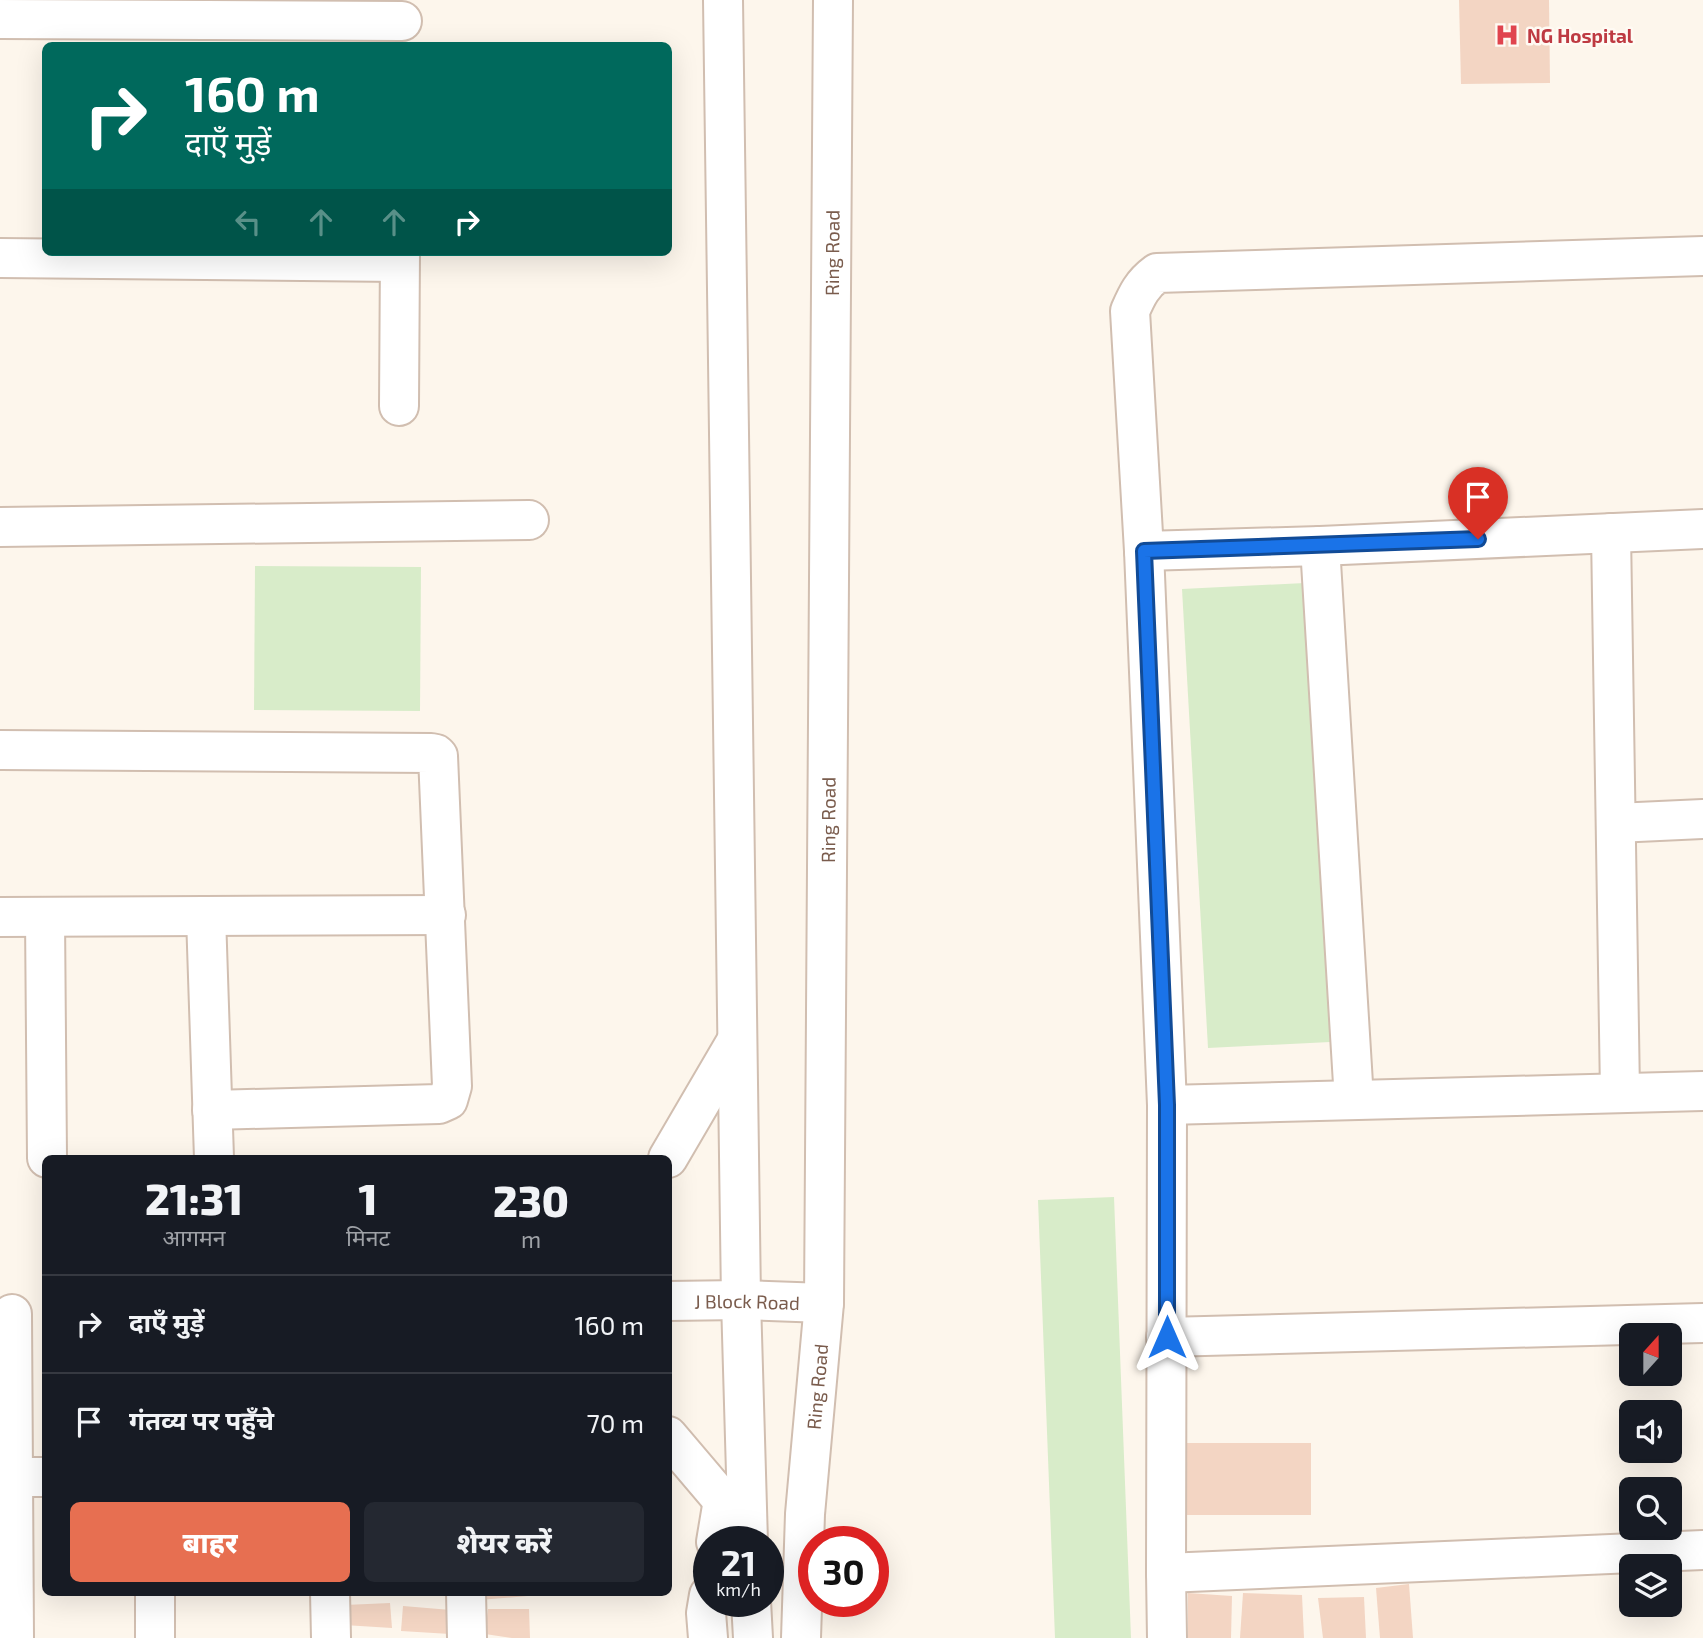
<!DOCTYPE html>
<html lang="hi">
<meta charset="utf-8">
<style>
body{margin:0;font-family:"Exo 2","Noto Sans Devanagari",sans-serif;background:#242831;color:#f1f3f6;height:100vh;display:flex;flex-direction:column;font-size:26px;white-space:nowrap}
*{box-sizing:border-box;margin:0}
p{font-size:23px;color:#9ea1a6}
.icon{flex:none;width:38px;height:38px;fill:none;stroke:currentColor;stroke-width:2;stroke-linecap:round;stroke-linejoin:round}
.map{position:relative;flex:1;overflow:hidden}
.details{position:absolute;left:42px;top:1155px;width:630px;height:441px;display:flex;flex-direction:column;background:#171b24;border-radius:10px;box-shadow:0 7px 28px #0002}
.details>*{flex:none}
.top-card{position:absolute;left:42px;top:42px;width:630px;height:214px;border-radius:10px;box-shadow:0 7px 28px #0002;background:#00695c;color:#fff;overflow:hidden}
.needle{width:46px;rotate:21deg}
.tools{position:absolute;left:1619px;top:1323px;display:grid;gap:14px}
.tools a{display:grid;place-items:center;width:63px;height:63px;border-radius:10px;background:#171b24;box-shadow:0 7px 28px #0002;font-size:35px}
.speed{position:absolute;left:693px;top:1526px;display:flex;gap:14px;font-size:35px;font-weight:700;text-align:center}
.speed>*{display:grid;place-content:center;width:91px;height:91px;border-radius:50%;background:#171b24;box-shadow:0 7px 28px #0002;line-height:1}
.speed small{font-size:18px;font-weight:400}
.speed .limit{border:10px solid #d22;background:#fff;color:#111}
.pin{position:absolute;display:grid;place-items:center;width:60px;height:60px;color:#fff;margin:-72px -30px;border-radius:50% 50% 50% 0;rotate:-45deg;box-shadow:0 0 7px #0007}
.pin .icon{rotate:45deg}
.me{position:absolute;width:77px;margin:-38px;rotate:0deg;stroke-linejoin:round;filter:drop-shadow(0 0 5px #0008)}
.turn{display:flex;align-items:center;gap:24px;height:147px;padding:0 28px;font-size:32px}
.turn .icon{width:91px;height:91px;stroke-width:2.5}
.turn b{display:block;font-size:49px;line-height:60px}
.lanes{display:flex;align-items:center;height:66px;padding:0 28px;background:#0003;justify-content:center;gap:35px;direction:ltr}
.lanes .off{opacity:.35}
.eta{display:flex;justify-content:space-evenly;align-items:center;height:119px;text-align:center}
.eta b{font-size:42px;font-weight:800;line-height:49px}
.cta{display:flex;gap:14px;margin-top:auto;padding:14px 28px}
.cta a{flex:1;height:80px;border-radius:10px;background:#e76f51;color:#fff;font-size:28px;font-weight:800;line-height:80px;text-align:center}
.cta a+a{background:#242831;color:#f1f3f6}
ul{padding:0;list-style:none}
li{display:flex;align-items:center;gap:21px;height:98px;padding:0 28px;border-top:2px solid #363941}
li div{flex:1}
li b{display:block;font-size:26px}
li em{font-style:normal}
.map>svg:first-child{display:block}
.green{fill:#d8ecc9}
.building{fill:#f3d5c3}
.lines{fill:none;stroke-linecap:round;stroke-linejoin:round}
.minor-casing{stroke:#d1beb0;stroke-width:42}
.minor{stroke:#fff;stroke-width:38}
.route-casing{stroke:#114b97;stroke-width:18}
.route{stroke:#1a73e8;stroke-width:12}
.labels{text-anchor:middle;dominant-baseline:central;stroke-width:5;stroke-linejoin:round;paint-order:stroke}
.health-label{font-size:19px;font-weight:bold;fill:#be3a42;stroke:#fffaf3;text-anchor:start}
.street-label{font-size:19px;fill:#7a5c4d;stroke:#fffaf3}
</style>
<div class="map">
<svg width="1703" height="1638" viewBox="0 0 1703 1638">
<rect width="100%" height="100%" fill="#fdf6ec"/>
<g class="green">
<path d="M255,566L421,567L420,711L254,710Z"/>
<path d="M1305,583L1330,1042L1208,1048L1182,589Z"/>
<path d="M1114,1197L1131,1638H1055L1038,1200Z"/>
</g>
<g class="building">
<path d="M1459,0H1549L1550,83L1461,84Z"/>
<rect x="1180" y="1443" width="131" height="72"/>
<path d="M1409,1584L1413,1638H1380L1376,1588Z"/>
<path d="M482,1592H528V1596L479,1600Z"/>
<path d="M1188,1593L1232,1596L1231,1638H1188Z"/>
<path d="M1243,1593L1302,1595L1304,1638H1240Z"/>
<path d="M1364,1597L1366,1638H1323L1318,1598Z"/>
<path d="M390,1603L392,1628L344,1625L345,1605Z"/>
<path d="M403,1606L451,1610L450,1634L401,1631Z"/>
<path d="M488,1609H529L530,1638H512L485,1634Z"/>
</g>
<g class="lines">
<g class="minor-casing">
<g id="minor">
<path d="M723,0L741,1300L748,1542"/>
<path d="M0,19L402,21"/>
<path d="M1703,256L1157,273C1142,284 1137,295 1130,311L1144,551L1320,546L1703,529"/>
<path d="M0,258L399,262"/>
<path d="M399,406L400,252"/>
<path d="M0,527L529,520"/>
<path d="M1611,533L1620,1093"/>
<path d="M1320,546L1354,1100"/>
<path d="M1144,551L1167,1105L1703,1091"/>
<path d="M0,750L431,753L436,754L438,756L452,1086L448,1100L439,1104L212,1110"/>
<path d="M1616,823L1703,819"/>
<path d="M206,916L214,1158"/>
<path d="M0,917L446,915"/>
<path d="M45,917L47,1158"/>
<path d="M1167,1105L1166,1573L1703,1550"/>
<path d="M668,1158L737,1040"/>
<path id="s1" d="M668,1301L741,1300L824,1303"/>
<path d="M12,1314L14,1638"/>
<path d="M1166,1337L1703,1323"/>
<path d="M668,1436L747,1529"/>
<path d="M13,1477H46"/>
<path d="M716,1542L723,1500"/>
<path d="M1166,1573L1167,1638"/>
<path d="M155,1592V1638"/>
<path d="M330,1592L331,1638"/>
<path d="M466,1592L467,1638"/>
<path d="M751,1601L753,1638"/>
<path d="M708,1638L706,1613L709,1595"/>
<path id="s2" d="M801,1638L805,1514L824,1303L833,0"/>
</g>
</g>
<use href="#minor" class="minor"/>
</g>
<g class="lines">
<g class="route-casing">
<path id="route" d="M1167,1337V1105L1144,551L1478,539"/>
</g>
<use href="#route" class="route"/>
</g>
<defs>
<g id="hospital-bare" transform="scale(1.89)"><path d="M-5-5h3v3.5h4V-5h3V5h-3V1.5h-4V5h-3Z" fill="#e0444e" stroke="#fffaf3" stroke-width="2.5" paint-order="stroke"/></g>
</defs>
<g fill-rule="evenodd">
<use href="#hospital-bare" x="1507" y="35"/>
</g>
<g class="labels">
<g class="health-label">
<text x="1527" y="35">NG Hospital</text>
</g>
<g class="street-label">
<text stroke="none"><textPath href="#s2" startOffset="1386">Ring Road</textPath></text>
<text stroke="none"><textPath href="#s2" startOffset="819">Ring Road</textPath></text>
<text stroke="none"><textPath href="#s1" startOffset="79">J Block Road</textPath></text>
<text stroke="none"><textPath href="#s2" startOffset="252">Ring Road</textPath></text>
</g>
</g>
</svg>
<div class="tools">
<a><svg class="needle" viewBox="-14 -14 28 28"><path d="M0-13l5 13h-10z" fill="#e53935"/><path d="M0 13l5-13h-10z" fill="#9ea1a6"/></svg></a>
<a><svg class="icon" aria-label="sound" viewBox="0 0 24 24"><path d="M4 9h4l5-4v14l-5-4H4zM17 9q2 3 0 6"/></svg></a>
<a><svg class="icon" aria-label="search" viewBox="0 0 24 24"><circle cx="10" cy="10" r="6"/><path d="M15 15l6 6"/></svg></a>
<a><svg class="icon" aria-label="layers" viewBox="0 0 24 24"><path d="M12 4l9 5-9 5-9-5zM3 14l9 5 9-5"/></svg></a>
</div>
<div class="speed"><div>21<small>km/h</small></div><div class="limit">30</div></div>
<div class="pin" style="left:1478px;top:539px;background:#d93025"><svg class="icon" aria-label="arrive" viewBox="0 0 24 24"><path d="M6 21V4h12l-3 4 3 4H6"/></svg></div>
<svg class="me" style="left:1167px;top:1337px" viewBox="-20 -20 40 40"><path d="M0-17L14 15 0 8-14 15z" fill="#1a73e8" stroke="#fff" stroke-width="4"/></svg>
<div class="top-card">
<div class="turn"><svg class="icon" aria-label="right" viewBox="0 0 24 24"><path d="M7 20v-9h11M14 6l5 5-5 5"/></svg><div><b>160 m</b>दाएँ मुड़ें</div></div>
<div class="lanes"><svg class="icon off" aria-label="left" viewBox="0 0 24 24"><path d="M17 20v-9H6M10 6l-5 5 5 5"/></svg><svg class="icon off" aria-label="ahead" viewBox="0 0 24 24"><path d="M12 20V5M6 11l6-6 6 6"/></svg><svg class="icon off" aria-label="ahead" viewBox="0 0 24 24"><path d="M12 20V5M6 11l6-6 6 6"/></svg><svg class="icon" aria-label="right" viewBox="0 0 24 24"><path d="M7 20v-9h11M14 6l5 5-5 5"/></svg></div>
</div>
<section class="details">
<div class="eta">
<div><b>21:31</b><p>आगमन</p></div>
<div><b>1</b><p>मिनट</p></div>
<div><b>230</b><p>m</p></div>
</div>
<ul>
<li><svg class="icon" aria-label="right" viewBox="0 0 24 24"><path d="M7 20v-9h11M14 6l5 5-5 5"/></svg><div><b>दाएँ मुड़ें</b></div><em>160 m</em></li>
<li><svg class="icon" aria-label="arrive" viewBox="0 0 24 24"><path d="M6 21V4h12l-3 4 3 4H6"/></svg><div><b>गंतव्य पर पहुँचे</b></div><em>70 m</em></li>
</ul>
<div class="cta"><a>बाहर</a><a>शेयर करें</a></div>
</section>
</div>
